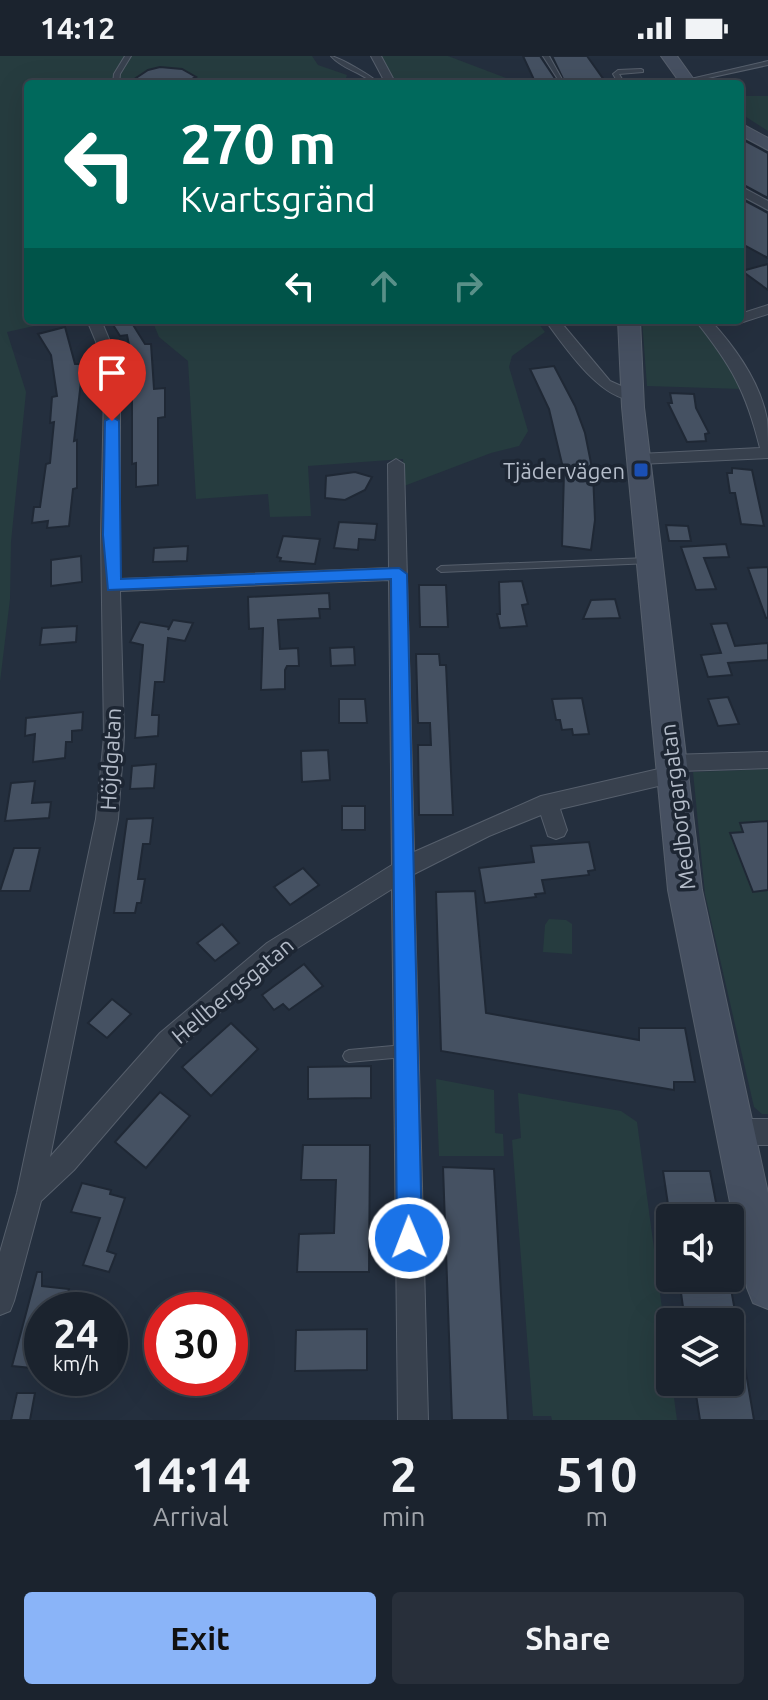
<!DOCTYPE html>
<meta charset="utf-8">
<style>
body{margin:0;font-family:Ubuntu,sans-serif;background:#282f3a;color:#f1f3f6;height:100vh;display:flex;flex-direction:column;font-size:30px;white-space:nowrap}
*{box-sizing:border-box;margin:0}
p{font-size:26px;color:#a0a4aa}
.icon{flex:none;width:44px;height:44px;fill:none;stroke:currentColor;stroke-width:2;stroke-linecap:round;stroke-linejoin:round}
.map{position:relative;height:1364px;overflow:hidden}
.sheet{display:flex;flex-direction:column;background:#1b232e;flex:1}
.sheet>*{flex:none}
.guide{position:absolute;left:24px;top:24px;width:720px;height:244px;border-radius:8px;box-shadow:0 8px 32px #0002,0 0 0 2px #39404a;background:#00695c;color:#fff;overflow:hidden}
.tools{position:absolute;left:656px;top:1148px;display:grid;gap:16px}
.tools a{display:grid;place-items:center;width:88px;height:88px;border-radius:8px;background:#1b232e;box-shadow:0 8px 32px #0002,0 0 0 2px #39404a;font-size:40px}
.speed{position:absolute;left:24px;top:1236px;display:flex;gap:16px;font-size:40px;font-weight:700;text-align:center}
.speed>*{display:grid;place-content:center;width:104px;height:104px;border-radius:50%;background:#1b232e;box-shadow:0 8px 32px #0002,0 0 0 2px #39404a;line-height:1}
.speed small{font-size:20px;font-weight:400}
.speed .limit{border:12px solid #d22;background:#fff;color:#111}
.pin{position:absolute;display:grid;place-items:center;width:68px;height:68px;color:#fff;margin:-82px -34px;border-radius:50% 50% 50% 0;rotate:-45deg;box-shadow:0 0 8px #0007}
.pin .icon{rotate:45deg}
.me{position:absolute;width:88px;margin:-44px;rotate:359deg;stroke-linejoin:round;filter:drop-shadow(0 0 6px #0008)}
.turn{display:flex;align-items:center;gap:28px;height:168px;padding:0 24px;font-size:36px}
.turn .icon{width:104px;height:104px;stroke-width:2.5}
.turn b{display:block;font-size:56px;line-height:68px}
.lanes{display:flex;align-items:center;height:76px;padding:0 24px;background:#0003;justify-content:center;gap:40px;direction:ltr}
.lanes .off{opacity:.35}
.eta{display:flex;justify-content:space-evenly;align-items:center;height:136px;text-align:center}
.eta b{font-size:48px;font-weight:700;line-height:56px}
.action{display:flex;gap:16px;margin-top:auto;padding:16px 24px}
.action a{flex:1;height:92px;border-radius:8px;background:#8ab4f8;color:#111;font-size:32px;font-weight:700;line-height:92px;text-align:center}
.action a+a{background:#282f3a;color:#f1f3f6}
.status{display:flex;justify-content:space-between;align-items:center;height:56px;padding:0 40px;background:#1b232e;direction:ltr}
.status svg{height:22px;fill:currentColor}
.map>svg:first-child{display:block}
.green{fill:#263c3f}
.building{fill:#455162;stroke:#1f2835;stroke-width:2}
.lines{fill:none;stroke-linecap:round;stroke-linejoin:round}
.lane-casing{stroke:#565f6c;stroke-width:2}
.street-casing{stroke:#565f6c;stroke-width:2}
.secondary-casing{stroke:#565f6c;stroke-width:2}
.lane{fill:#38414e;fill-rule:evenodd}
.street{fill:#38414e;fill-rule:evenodd}
.secondary{fill:#465061;fill-rule:evenodd}
.route{fill:#1a73e8;stroke:#114b97;stroke-width:2}
.transit-dot{fill:#1a4fb4;stroke:#1d2633;stroke-width:3}
.labels{text-anchor:middle;dominant-baseline:central;stroke-width:7;stroke-linejoin:round;paint-order:stroke}
.poi-label{font-size:22px;fill:#b4bcc9;stroke:#1d2633;text-anchor:end}
.street-label{font-size:22px;fill:#b4bcc9;stroke:#1d2633}
</style>
<div class="status"><b>14:12</b><svg viewBox="0 0 49 12"><path d="M0 12V9h3v3zM5 12V6h3v6zM10 12V3h3v9zM15 12V0h3v12zM26 1h20v11H26zM47 4h2v5h-2z"/></svg></div>
<div class="map">
<svg width="768" height="1364" viewBox="0 0 768 1364">
<rect width="100%" height="100%" fill="#242f3e"/>
<g class="green">
<path d="M0,0H312L318,9L347,19L344,28H28V264H61L7,276L26,336L11,486L10,543L0,626Z"/>
<path d="M381,0H448L522,28H396Z"/>
<path d="M740,40H768V75L740,57Z"/>
<path d="M152,264H536L545,276L512,300L509,311L528,375L519,390L491,397L404,430L403,403L308,410L311,460L270,461L268,438L196,443L188,305L159,281Z"/>
<path d="M642,264H696L712,279L742,333L647,330Z"/>
<path d="M768,713V1058H762L754,1051L705,838L693,716Z"/>
<path d="M549,863L566,864L572,868V898L543,896L545,869Z"/>
<path d="M436,1023L494,1034L495,1077L503,1078L504,1100H439Z"/>
<path d="M518,1037L621,1055L637,1066L677,1364H552L551,1360H533L512,1084L521,1082Z"/>
</g>
<g class="building">
<path d="M523,0H540L558,27L536,28Z"/>
<path d="M552,0H587L604,24L565,27Z"/>
<path d="M160,11L182,13L196,21L183,28H127L148,14Z"/>
<path d="M740,82L768,97V142L740,127Z"/>
<path d="M740,142L768,157V202L740,187Z"/>
<path d="M768,208V234L742,215Z"/>
<path d="M110,264H130L145,288H151L154,333L165,332V361L158,362V429L136,431V407L132,408V304L127,279L120,280Z"/>
<path d="M65,271L75,308H80L82,317L74,385L77,384V432L73,433L69,470L47,472L48,465L32,467L34,451H40L46,408L50,407L54,366L50,367L52,341L57,340L51,299L38,278Z"/>
<path d="M554,310L575,350L585,377L593,417L595,464L591,494L562,490L564,416L549,353L530,313Z"/>
<path d="M670,337L694,338L696,352L709,377L705,378L706,385L687,386L668,347H672Z"/>
<path d="M732,412L752,414L764,470L741,468L735,437H730L727,417H732Z"/>
<path d="M355,416L372,421L365,434L345,444L325,442L326,420Z"/>
<path d="M339,466L377,468L375,484L359,483L358,494L334,492Z"/>
<path d="M666,469L688,470L691,485H669Z"/>
<path d="M283,480L320,483L315,508L280,505L281,502L277,501Z"/>
<path d="M726,488L729,501L704,502L716,533L696,534L681,491Z"/>
<path d="M188,490L187,505L153,506L154,492Z"/>
<path d="M81,500L82,526L51,530V504Z"/>
<path d="M768,511V562H766L748,512Z"/>
<path d="M522,525L528,548L522,549L527,570L500,572L497,558H500L499,526Z"/>
<path d="M419,529H446L448,571H420Z"/>
<path d="M329,537L330,553H319L320,562L278,564L280,593L298,592L299,610H287L285,614V633L261,634L263,572L249,573L248,541Z"/>
<path d="M615,543L620,562L583,563L591,544Z"/>
<path d="M173,564L193,567L185,585L168,582L164,626H155L152,659H159L158,680L135,682L143,589L130,586L140,566L169,571L168,574Z"/>
<path d="M727,567L735,590L768,587V604L728,607L732,619L708,621L701,599L721,597L711,568Z"/>
<path d="M77,570L76,586L40,589L42,572Z"/>
<path d="M354,591L355,609L331,610L330,592Z"/>
<path d="M416,598H439L440,609H446L453,759H419L418,689H431L430,667H418Z"/>
<path d="M728,641L739,668L718,670L708,643Z"/>
<path d="M582,642L589,678L573,679L572,673L562,674L560,664H556L552,643Z"/>
<path d="M339,643H365L367,667H339Z"/>
<path d="M83,656L82,674L72,675V686H66L65,702L33,706L35,678L25,680L26,662Z"/>
<path d="M328,694L330,724L302,726L301,695Z"/>
<path d="M156,708L154,732L130,733L132,710Z"/>
<path d="M35,725L32,747L51,746L49,762L5,765L11,727Z"/>
<rect x="342" y="750" width="23" height="24"/>
<path d="M153,762L150,788H143L138,823H145L141,847H137L135,857H114L127,763Z"/>
<path d="M768,765V834L753,836L730,777L743,776L740,767Z"/>
<path d="M589,786L595,814L588,815L589,819L542,824L545,837L535,838L536,841L485,847L479,812L534,806L531,790Z"/>
<path d="M14,792H40L30,835H0Z"/>
<path d="M303,812L319,829L290,849L274,831Z"/>
<path d="M475,835L486,957L639,984V972H685L695,1026H674V1034L441,995L436,836Z"/>
<path d="M222,868L239,887L215,905L197,887Z"/>
<path d="M304,908L323,930L289,954L283,948L274,954L262,939Z"/>
<path d="M112,943L131,958L107,982L88,967Z"/>
<path d="M231,967L258,993L211,1040L182,1011Z"/>
<path d="M371,1010V1042L308,1043V1011Z"/>
<path d="M160,1036L190,1060L146,1112L115,1086Z"/>
<path d="M303,1089H370L369,1216H297L299,1178L334,1177L336,1124H301Z"/>
<path d="M443,1111L494,1113L508,1364H452Z"/>
<path d="M663,1115H710L719,1162H670Z"/>
<path d="M82,1127L111,1134L110,1138L125,1142L107,1195L116,1198L109,1216L83,1209L100,1162L71,1156Z"/>
<path d="M37,1216H42V1230L69,1233L64,1254H42V1313L12,1310Z"/>
<path d="M679,1222H729L737,1266H685Z"/>
<path d="M730,1269H738L754,1364H700L694,1326H730Z"/>
<path d="M367,1273V1314L295,1315L296,1274Z"/>
<path d="M17,1337H35L30,1364H11Z"/>
</g>
<g class="lines">
<g class="lane-casing">
<g id="lane">
<path d="M125,0H131L120,18L119,28H113L114,18Z"/>
<path d="M331,0C341,2 372,20 380,28C372,27 369,23 361,19C350,13 340,10 331,0Z"/>
<path d="M543,0H549L563,25H559Z"/>
<path d="M768,5V9L685,27L682,25Z"/>
<path d="M641,13L643,14V16L619,18L625,28H619L613,18L618,14Z"/>
<path d="M648,502L651,503L652,505L651,507L441,516L437,513L441,510Z"/>
<path d="M404,989L408,991L410,995L408,999L404,1001L349,1006L345,1004L343,1000L345,996L349,994Z"/>
</g>
</g>
<g class="street-casing">
<g id="street">
<path d="M371,0H381L396,28H386Z"/>
<path d="M740,130L768,145V154L740,139Z"/>
<path d="M768,249V258L740,267L734,264H740V258Z"/>
<path d="M87,264H101L116,300L120,336V523L389,512L388,408L396,403L404,408L414,796L541,740L663,712L660,707L663,701L670,699L768,696V712L679,715L681,719L678,725L671,727L560,753L567,774L564,780L556,783L548,780L541,759L489,780L414,818L428,1364H398L392,833L283,901L178,993L74,1114L41,1145L14,1245L10,1255L0,1259V1196L17,1137L96,763L104,681L101,479L104,336L102,300ZM389,524L392,809L267,887L160,977L50,1101L118,763L124,681L120,535Z"/>
<path d="M545,264H559L610,325L637,337V343C603,349 563,288 545,264Z"/>
<path d="M695,264H710C735,291 760,326 767,363C768,375 768,390 768,402L639,408L631,403L639,398L760,392C746,335 731,309 695,264Z"/>
<path d="M736,1063H768V1089H736L727,1085L723,1076L727,1067Z"/>
</g>
</g>
<g class="secondary-casing">
<g id="secondary">
<path d="M661,0H677L697,28H681Z"/>
<path d="M740,67L768,82V94L740,79Z"/>
<path d="M618,264H640L644,351L702,834L768,1137V1253L753,1247L747,1232L668,834L622,351Z"/>
</g>
</g>
<use href="#lane" class="lane"/>
<use href="#street" class="street"/>
<use href="#secondary" class="secondary"/>
</g>
<path class="route" d="M112,361L119,365L121,523L399,512L407,518L422,1182L418,1191L409,1195L401,1191L397,1182L391,523L108,534L103,479L105,365Z"/>
<rect class="transit-dot" x="633" y="406" width="16" height="16" rx="4"/>
<g class="labels">
<g class="poi-label">
<text x="625" y="414">Tjädervägen</text>
</g>
<g class="street-label">
<text transform="translate(110 703) rotate(-87)">Höjdgatan</text>
<text transform="translate(677 751) rotate(-97)">Medborgargatan</text>
<text transform="translate(232 934) rotate(-40)">Hellbergsgatan</text>
</g>
</g>
</svg>
<div class="tools">
<a><svg class="icon" aria-label="sound" viewBox="0 0 24 24"><path d="M4 9h4l5-4v14l-5-4H4zM17 9q2 3 0 6"/></svg></a>
<a><svg class="icon" aria-label="layers" viewBox="0 0 24 24"><path d="M12 4l9 5-9 5-9-5zM3 14l9 5 9-5"/></svg></a>
</div>
<div class="speed"><div>24<small>km/h</small></div><div class="limit">30</div></div>
<div class="pin" style="left:112px;top:365px;background:#d93025"><svg class="icon" aria-label="arrive" viewBox="0 0 24 24"><path d="M6 21V4h12l-3 4 3 4H6"/></svg></div>
<svg class="me" style="left:409px;top:1182px" viewBox="-20 -20 40 40"><circle r="17" fill="#1a73e8" stroke="#fff" stroke-width="3"/><path d="M0-11L8 9 0 5-8 9z" fill="#fff"/></svg>
<div class="guide">
<div class="turn"><svg class="icon" aria-label="left" viewBox="0 0 24 24"><path d="M17 20v-9H6M10 6l-5 5 5 5"/></svg><div><b>270 m</b>Kvartsgränd</div></div>
<div class="lanes"><svg class="icon" aria-label="left" viewBox="0 0 24 24"><path d="M17 20v-9H6M10 6l-5 5 5 5"/></svg><svg class="icon off" aria-label="ahead" viewBox="0 0 24 24"><path d="M12 20V5M6 11l6-6 6 6"/></svg><svg class="icon off" aria-label="right" viewBox="0 0 24 24"><path d="M7 20v-9h11M14 6l5 5-5 5"/></svg></div>
</div>
</div>
<section class="sheet">
<div class="eta">
<div><b>14:14</b><p>Arrival</p></div>
<div><b>2</b><p>min</p></div>
<div><b>510</b><p>m</p></div>
</div>
<div class="action"><a>Exit</a><a>Share</a></div>
</section>
